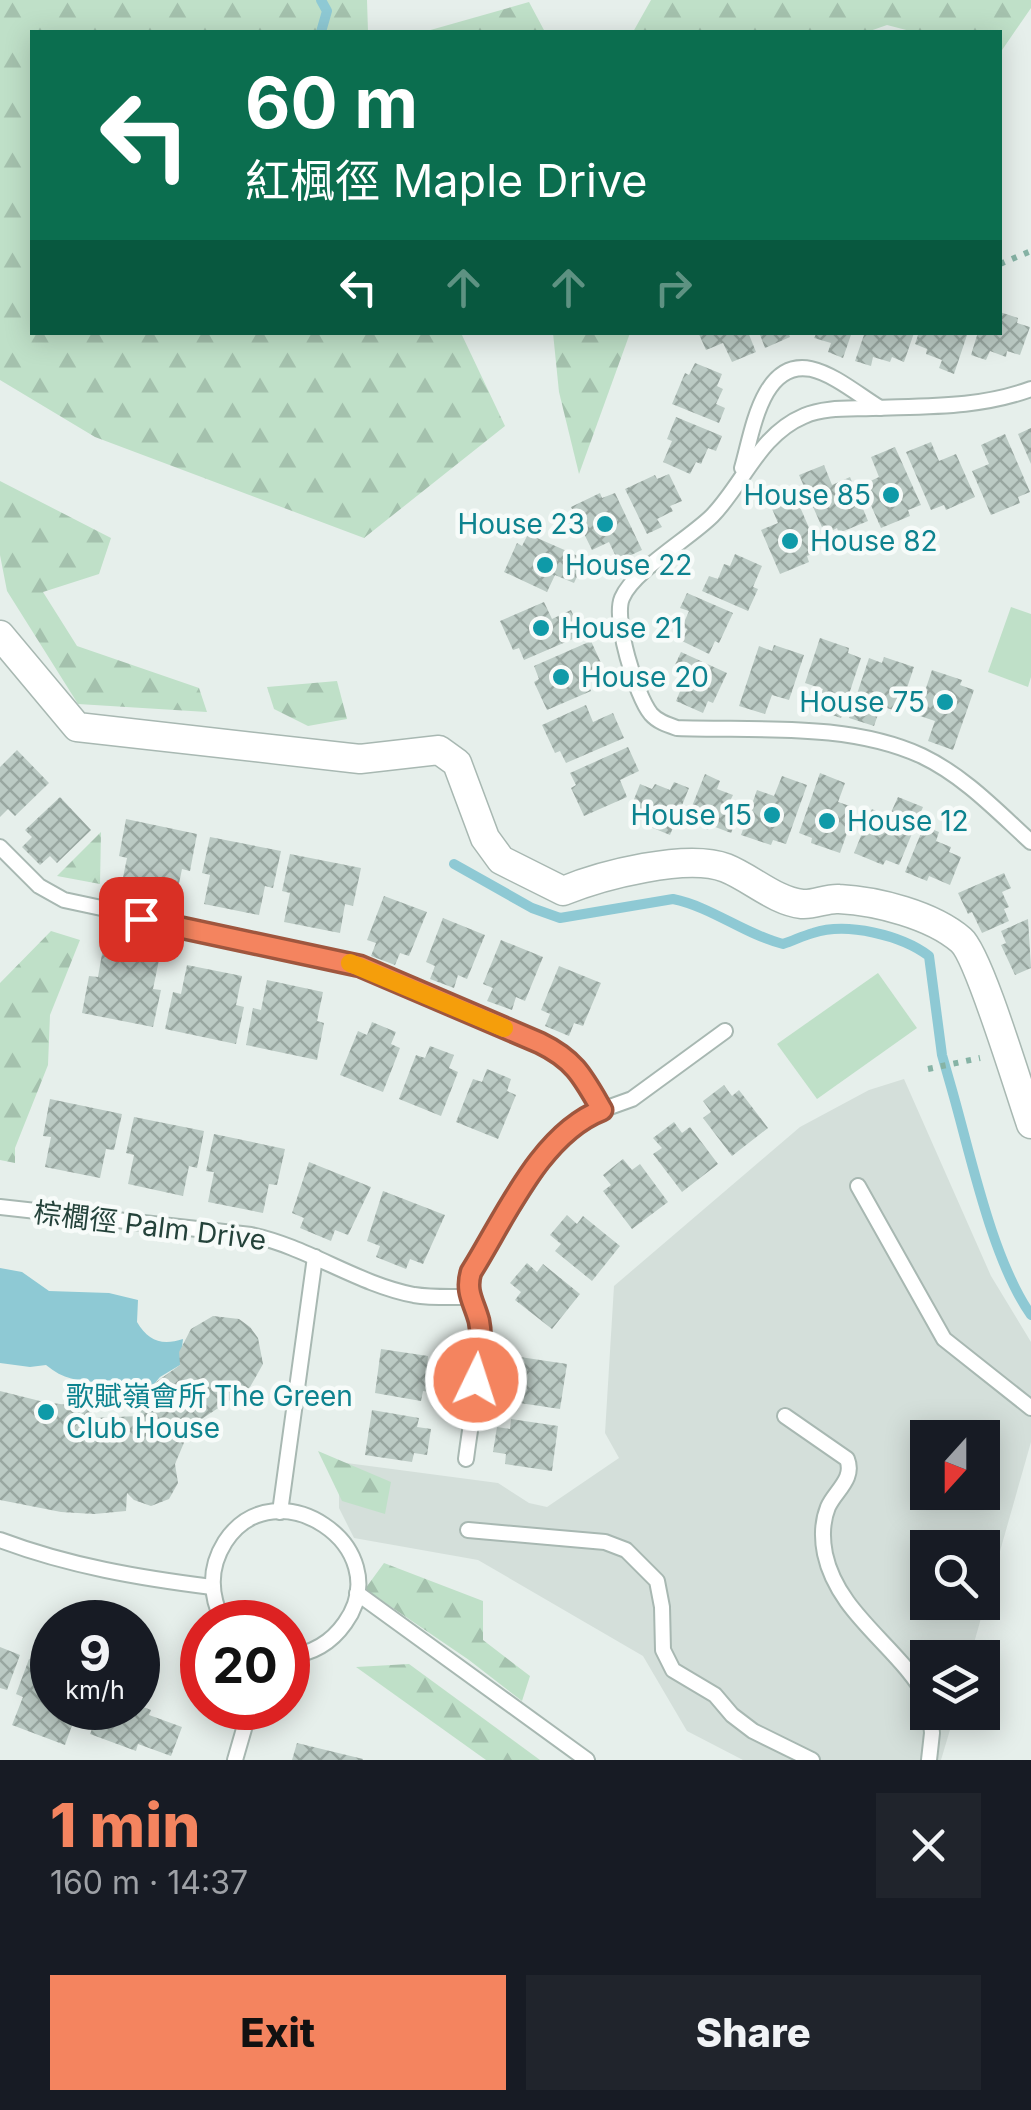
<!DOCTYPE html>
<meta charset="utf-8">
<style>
body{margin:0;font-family:Inter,"Noto Sans TC",sans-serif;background:#20242c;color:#f1f3f6;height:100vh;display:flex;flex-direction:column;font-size:38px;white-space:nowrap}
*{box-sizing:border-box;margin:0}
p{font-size:32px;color:#9ea1a6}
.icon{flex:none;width:55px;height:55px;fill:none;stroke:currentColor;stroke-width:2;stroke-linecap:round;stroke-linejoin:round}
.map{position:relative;height:1760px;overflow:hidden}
.side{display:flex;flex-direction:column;background:#171b24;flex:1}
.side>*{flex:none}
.guide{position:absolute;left:30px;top:30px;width:972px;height:305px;border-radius:0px;box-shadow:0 5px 25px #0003;background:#0b6e4f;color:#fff;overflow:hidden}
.needle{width:65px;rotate:201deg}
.fabs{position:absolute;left:910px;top:1420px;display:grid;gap:20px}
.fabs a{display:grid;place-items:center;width:90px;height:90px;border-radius:0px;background:#171b24;box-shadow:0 5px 25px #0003;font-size:50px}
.speed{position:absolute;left:30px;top:1600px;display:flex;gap:20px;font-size:50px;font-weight:700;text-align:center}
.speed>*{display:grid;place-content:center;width:130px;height:130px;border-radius:50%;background:#171b24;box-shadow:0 5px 25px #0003;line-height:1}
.speed small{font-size:25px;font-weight:400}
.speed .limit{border:15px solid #d22;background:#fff;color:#111}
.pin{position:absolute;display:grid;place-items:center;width:85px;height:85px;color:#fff;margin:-42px;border-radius:20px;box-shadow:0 5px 15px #0006}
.me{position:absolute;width:110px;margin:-55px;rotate:4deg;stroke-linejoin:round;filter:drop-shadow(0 0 8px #0008)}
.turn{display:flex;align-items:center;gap:35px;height:210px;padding:0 50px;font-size:45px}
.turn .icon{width:130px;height:130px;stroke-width:2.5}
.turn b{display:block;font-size:70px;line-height:85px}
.lanes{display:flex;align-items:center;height:95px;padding:0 50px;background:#0003;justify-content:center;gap:50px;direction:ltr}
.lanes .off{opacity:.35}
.round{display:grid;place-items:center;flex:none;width:105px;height:105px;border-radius:0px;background:#20242c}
.summary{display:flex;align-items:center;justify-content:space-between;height:170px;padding:0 50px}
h1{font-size:60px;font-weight:800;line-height:75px;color:#f4845f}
.action{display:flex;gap:20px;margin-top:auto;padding:20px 50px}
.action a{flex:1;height:115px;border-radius:0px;background:#f4845f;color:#111;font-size:40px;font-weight:800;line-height:115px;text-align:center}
.action a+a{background:#20242c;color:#f1f3f6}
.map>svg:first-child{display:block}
.built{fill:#d4dfda;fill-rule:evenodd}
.green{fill:#bfe0c8}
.forest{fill:url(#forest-firs)}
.water{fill:#8ec9d4}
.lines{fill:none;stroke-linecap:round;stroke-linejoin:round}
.stream{stroke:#8ec9d4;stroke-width:10}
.building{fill:url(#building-cross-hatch)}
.service-casing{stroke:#a8b8b2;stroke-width:18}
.minor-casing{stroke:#a8b8b2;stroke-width:31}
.path{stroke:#86b3a5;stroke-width:6;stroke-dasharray:5 8;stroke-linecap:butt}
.service{stroke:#fff;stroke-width:14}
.minor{stroke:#fff;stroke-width:28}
.route-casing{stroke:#9f563e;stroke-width:25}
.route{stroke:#f4845f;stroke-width:18}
.slow{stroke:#f59e0b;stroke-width:18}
.culture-dot{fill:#0f9aa8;stroke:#f7fbf9;stroke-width:4}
.labels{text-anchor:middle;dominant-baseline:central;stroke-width:9;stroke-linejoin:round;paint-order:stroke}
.culture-label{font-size:28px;fill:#0d838f;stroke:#f7fbf9;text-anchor:start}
.street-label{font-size:28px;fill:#24423a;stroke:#f7fbf9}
</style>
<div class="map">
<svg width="1031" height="1760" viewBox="0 0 1031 1760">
<defs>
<pattern id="forest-firs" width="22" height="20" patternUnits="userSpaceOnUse" patternTransform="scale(2.5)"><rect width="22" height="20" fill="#bfe0c8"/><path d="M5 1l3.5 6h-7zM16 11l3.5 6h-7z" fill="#a4c1ad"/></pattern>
<pattern id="building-cross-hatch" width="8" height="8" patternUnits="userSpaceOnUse" patternTransform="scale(2.5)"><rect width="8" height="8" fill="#bbcac4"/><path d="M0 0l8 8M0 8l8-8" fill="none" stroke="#98a6a0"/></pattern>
</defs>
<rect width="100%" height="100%" fill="#e6efeb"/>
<path class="built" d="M904,1079L991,1276L1031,1342V1442L970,1657L928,1658V1712L955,1713L941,1760H743L687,1731L643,1656L478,1560L354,1538L339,1508V1462L498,1483L529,1503L547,1507L619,1458L605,1433L614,1286L800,1127L869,1090ZM928,1438H982V1492H928ZM928,1548H982V1602H928Z"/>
<g class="green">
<path d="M1011,607L1031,614V677L1028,687L988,672Z"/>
<path d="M878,973L917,1028L817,1099L777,1044Z"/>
</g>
<g class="forest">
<path d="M0,0H367L368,32H32V332L461,333L505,426L364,538L95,437L0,380Z"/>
<path d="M651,0H1031V8L1000,53V32H914L887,25L867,32H633Z"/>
<path d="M529,2L545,32H426L427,31Z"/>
<path d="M553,333H630L579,474L559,392Z"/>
<path d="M0,481L111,538L99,574L43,592L77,646L199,688L207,712L78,704L7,591L0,555Z"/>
<path d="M337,681L347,719L308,726L274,709L267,687Z"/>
<path d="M101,832L100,884L57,876Z"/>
<path d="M51,931L80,940L50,1015L48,1065L15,1148V1163L0,1160V983Z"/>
<path d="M318,1451L391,1482L385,1514L342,1501Z"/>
<path d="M384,1563L483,1601V1640L530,1676L522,1701L469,1660L365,1589Z"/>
<path d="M409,1664L540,1760H486L356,1667Z"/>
</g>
<path class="water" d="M0,1268L22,1272L49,1291L109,1293L138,1300L137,1322C148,1341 162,1346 183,1339L180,1365L160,1377L145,1395C112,1371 80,1394 46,1365L30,1367L0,1363Z"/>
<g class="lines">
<g class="stream">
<path d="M321,0L327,11L321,32"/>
<path d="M454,864L532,908L560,918L673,899C712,907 744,934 783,944C793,941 802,936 813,933C847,922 901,935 929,956L942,1055L950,1083C970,1151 991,1258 1031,1315"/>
</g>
</g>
<g class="building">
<path d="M1000,312L1018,318L1017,323L1030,327L1020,355L1007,351L1006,357L990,351L986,360L971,355L978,332H1000Z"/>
<path d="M698,332H748L756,352L732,362L723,343L706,350Z"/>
<path d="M759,332H788L790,337L765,348Z"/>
<path d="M817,332H852L843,358L828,352L831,343L814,338Z"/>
<path d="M865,332L914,333L904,362L892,357L890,362L873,357L871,366L855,361Z"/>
<path d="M919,332H968L954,374L939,368L942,360L926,354L927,349L915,344Z"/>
<path d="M695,363L722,374L717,386L723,389L716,404L725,408L719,423L672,404L685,373L689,375Z"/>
<path d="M676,417L722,436L716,451L708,448L701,464L696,462L690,474L663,462L672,441L667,439Z"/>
<path d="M1031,428V464L1018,434Z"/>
<path d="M1005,434L1030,492L1018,497L1020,503L991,515L972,471L989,464L981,445Z"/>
<path d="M931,442L939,461L956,454L975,497L946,510L944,505L931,510L906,452Z"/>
<path d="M895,447L921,505L908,510L910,516L881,528L862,485L879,477L871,457Z"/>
<path d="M824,465L832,485L850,477L868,521L839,533L837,528L825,534L799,475Z"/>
<path d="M669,474L682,501L670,506L673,511L657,519L662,527L647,534L625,489L655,475L657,479Z"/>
<path d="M600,493L602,498L615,493L642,550L618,561L609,542L592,550L571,507Z"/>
<path d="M794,493L819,551L807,556L809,562L780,574L761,530L778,523L770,504Z"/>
<path d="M528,534L585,559L574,583L555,575L547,592L504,572L517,543L522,546Z"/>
<path d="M735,554L762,566L753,587L758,589L748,611L702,591L709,576L718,579L724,564L730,566Z"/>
<path d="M687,593L733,613L719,643L715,641L709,654L682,641L687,629L682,627L689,611L680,608Z"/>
<path d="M544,602L552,619L571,610L582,635L524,660L519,648L513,650L500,621Z"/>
<path d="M820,638L849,648L848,653L861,658L841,718L815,709L823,689L805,683Z"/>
<path d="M591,641L602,665L583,674L591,691L547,710L534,682L539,679L534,666Z"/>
<path d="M774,645L804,655L789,700L772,695L765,714L739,706L759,646L772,651Z"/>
<path d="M681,652L727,673L713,703L708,701L703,713L676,701L681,689L676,686L682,671L674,667Z"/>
<path d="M884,657L914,667L899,712L881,706L874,726L849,718L869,658L882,663Z"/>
<path d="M932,670L962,680L960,685L974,690L953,750L928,741L935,721L917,715Z"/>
<path d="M586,705L593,722L613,713L624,738L566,763L560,751L555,753L542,725Z"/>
<path d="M628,747L639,771L620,780L627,797L584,816L571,788L576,785L570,773Z"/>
<path d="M17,750L49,783L15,816L8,809L0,817V767Z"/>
<path d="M820,773L845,783L838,802L856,808L840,853L811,843L812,838L799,833Z"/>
<path d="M705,774L720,781L717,789L733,795L730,801L743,806L731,833L710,825L708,830L686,821Z"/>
<path d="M782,776L807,785L786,844L773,840L771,845L741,835L757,790L774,796Z"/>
<path d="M674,782L689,788L670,835L648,826L650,820L629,812L640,784L652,789L655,784L670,790Z"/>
<path d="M60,797L91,830L57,863L50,856L40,865L22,847L32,837L25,830Z"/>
<path d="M898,797L923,807L899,865L886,860L883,865L854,853L872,809L889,817Z"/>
<path d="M126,819L197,834L190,871L182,869L176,898L121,887L127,858L119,856Z"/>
<path d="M924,826L939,832L936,841L951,847L949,852L961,857L950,885L929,876L927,881L905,872Z"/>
<path d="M210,837L281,851L273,888L265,886L259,915L204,904L210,875L202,873Z"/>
<path d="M290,854L361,868L353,906L345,904L340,933L284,922L290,893L282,891Z"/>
<path d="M1004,873L1011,888L1002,892L1009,907L1004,909L1009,921L982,933L972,912L968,914L958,893Z"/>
<path d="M384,896L427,912L409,956L400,953L395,965L371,956L376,943L367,940Z"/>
<path d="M443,918L485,935L467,979L458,975L454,988L430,979L435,966L426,962Z"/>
<path d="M1028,919L1031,968L1015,975L1001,945L1006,943L1001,931Z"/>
<path d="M501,940L543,957L525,1001L516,997L512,1010L487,1001L493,988L483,984Z"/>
<path d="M103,948L159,960L153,989L161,990L153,1027L82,1013L89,976L98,977Z"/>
<path d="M187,965L242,976L236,1005L244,1007L236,1044L165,1029L173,992L181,994Z"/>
<path d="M559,966L601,983L583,1026L574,1023L569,1036L545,1026L550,1014L541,1010Z"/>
<path d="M267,980L323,992L317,1021L324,1023L317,1060L246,1045L253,1008L261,1010Z"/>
<path d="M372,1022L396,1032L391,1044L400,1048L383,1092L340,1075L358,1031L367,1035Z"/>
<path d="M430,1046L454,1055L449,1068L458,1072L441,1116L399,1099L416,1055L425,1058Z"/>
<path d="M487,1069L511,1079L507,1091L516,1095L498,1139L456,1122L473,1079L482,1082Z"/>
<path d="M724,1085L732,1096L739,1090L768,1128L732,1156L703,1118L711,1112L703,1101Z"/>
<path d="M50,1099L122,1114L114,1150L106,1149L100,1178L45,1167L51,1137L43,1136Z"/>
<path d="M134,1117L204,1131L197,1168L189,1166L183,1196L128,1184L134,1155L126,1153Z"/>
<path d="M674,1122L682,1133L690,1127L718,1164L682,1192L653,1154L662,1148L653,1138Z"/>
<path d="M214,1134L285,1149L277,1185L269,1184L263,1213L208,1202L214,1172L206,1171Z"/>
<path d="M623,1159L632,1170L640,1164L668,1202L632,1229L603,1191L611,1185L603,1175Z"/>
<path d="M309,1162L371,1187L348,1235L335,1230L331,1241L300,1228L304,1218L292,1213Z"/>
<path d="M383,1191L445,1215L423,1264L410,1259L406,1269L376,1257L380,1246L367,1241Z"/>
<path d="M567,1215L577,1224L583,1216L620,1246L592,1281L555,1251L561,1244L550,1235Z"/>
<path d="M527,1263L537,1272L543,1264L580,1294L552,1329L515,1300L521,1292L510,1283Z"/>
<path d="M213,1316L239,1319L250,1327L258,1338L263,1364L250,1387L191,1426L175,1464L178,1483L169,1499L151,1506L134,1500L127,1493L126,1511L94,1514L61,1512L0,1500V1391L44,1402L92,1408V1418L139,1416L152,1385L180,1365L179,1352L191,1329Z"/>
<path d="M381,1349L428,1356L427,1365L440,1368L436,1393L423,1391L421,1401L375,1393Z"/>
<path d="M520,1357L567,1364L560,1409L513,1402L515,1392L501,1390L505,1365L518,1367Z"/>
<path d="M372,1410L419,1418L417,1427L431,1429L427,1455L414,1453L412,1462L365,1455Z"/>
<path d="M511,1419L558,1426L552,1471L505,1464L506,1454L493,1452L497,1427L510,1429Z"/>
<path d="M0,1647L20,1655L7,1690L0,1688Z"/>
<path d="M29,1659L52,1668V1708H88L83,1721L75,1717L65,1745L12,1725L23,1697L16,1694Z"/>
<path d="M138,1705L151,1710L149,1715L182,1727L171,1756L138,1744L136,1751L90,1734L100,1708H138Z"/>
<path d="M297,1743L363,1759V1760H292Z"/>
</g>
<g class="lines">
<g class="service-casing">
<g id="service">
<path d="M1031,389C979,408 928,406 872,408C851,409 824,407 804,416C759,435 744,483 712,516C690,538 633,571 622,598C613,619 636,696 651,714C658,722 668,725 677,728C757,731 848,722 922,756C964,776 997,811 1031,842"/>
<path d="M742,468C752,435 761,359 811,369C834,374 860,396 880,408"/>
<path d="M0,847L39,886L64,900L331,957L360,966L539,1043C575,1060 583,1077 602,1110"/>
<path d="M858,1186L944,1339L1031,1408"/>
<path d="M0,1207L251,1235C308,1247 357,1284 414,1295C432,1298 451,1297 469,1297"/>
<path d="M785,1416L847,1459C855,1479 835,1491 828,1507C822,1522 822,1539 825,1554C838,1615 900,1647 928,1700"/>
<path d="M466,1459C471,1420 479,1380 480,1341C481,1316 464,1297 471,1272L556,1140L582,1117L632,1099L725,1031"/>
<path d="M280,1512L315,1257"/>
<path d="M468,1530L605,1542L626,1550L657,1581L662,1607L663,1650L673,1670L715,1695L732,1715L753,1731L812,1760"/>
<path d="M0,1540C69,1566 140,1578 212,1587"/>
<path d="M357,1593L587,1760"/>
<path d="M223,1622C210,1595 208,1569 225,1542C275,1465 399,1547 345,1623C331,1643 312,1654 288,1656"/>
<path d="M235,1760L250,1708"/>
<path d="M929,1760L932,1733L930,1712"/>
</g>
</g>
<g class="minor-casing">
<path id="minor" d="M0,635L77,727L360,759L439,750L457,763L485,838L501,860L563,891C602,875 687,853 726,868C751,878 775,901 802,904C814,905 827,898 839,899C877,901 932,915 961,940C979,955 1020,1093 1031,1124"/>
</g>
<g class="path">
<path d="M1000,264L1031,251"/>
<path d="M928,1069L980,1058"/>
</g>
<use href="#service" class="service"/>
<use href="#minor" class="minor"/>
</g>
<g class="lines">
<g class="route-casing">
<path id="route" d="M141,919L360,966L540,1043C575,1060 583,1077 602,1110C540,1134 505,1218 471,1272C465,1292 474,1302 479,1321C483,1340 478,1361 476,1380"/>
</g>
<use href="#route" class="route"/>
<path class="slow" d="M350,963L504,1028"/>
</g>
<g class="culture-dot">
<circle cx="891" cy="495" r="10"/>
<circle cx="605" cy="524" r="10"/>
<circle cx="790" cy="541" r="10"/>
<circle cx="545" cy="565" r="10"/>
<circle cx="541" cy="628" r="10"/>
<circle cx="561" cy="677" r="10"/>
<circle cx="945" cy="702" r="10"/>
<circle cx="772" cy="815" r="10"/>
<circle cx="827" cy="821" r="10"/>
<circle cx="46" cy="1412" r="10"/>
</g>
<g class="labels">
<g class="culture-label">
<text x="871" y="495" text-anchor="end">House 85</text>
<text x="585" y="524" text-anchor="end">House 23</text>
<text x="810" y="541">House 82</text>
<text x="565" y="565">House 22</text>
<text x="561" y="628">House 21</text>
<text x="581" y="677">House 20</text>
<text x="925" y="702" text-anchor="end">House 75</text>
<text x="752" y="815" text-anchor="end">House 15</text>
<text x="847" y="821">House 12</text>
<text x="66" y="1396">歌賦嶺會所 The Green<tspan x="66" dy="32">Club House</tspan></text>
</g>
<g class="street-label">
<text transform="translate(150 1226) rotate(7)">棕櫚徑 Palm Drive</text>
</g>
</g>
</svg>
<div class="fabs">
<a><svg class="needle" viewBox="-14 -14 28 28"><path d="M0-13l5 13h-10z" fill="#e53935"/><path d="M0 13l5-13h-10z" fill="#9ea1a6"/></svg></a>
<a><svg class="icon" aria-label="search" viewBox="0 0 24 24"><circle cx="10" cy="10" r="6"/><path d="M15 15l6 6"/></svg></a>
<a><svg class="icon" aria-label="layers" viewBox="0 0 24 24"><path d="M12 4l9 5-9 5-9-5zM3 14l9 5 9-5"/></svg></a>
</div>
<div class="speed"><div>9<small>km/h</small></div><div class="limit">20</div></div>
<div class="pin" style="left:141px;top:919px;background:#d93025"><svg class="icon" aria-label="arrive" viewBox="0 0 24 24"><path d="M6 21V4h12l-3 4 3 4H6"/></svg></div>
<svg class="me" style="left:476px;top:1380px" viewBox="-20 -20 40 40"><circle r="17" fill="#f4845f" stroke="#fff" stroke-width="3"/><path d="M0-11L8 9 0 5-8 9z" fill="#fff"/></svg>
<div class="guide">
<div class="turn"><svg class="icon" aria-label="left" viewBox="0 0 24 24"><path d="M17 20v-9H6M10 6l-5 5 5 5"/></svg><div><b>60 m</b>紅楓徑 Maple Drive</div></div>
<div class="lanes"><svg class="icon" aria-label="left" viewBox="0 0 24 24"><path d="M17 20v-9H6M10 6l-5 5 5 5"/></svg><svg class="icon off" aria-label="ahead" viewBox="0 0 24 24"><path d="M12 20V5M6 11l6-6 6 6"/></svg><svg class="icon off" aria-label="ahead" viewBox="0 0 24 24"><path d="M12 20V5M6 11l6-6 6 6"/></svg><svg class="icon off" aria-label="right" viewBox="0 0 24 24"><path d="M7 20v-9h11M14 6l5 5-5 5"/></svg></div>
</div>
</div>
<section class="side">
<div class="summary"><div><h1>1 min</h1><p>160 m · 14:37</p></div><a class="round"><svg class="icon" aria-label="close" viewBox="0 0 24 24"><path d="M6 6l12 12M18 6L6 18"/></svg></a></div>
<div class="action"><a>Exit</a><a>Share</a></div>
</section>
